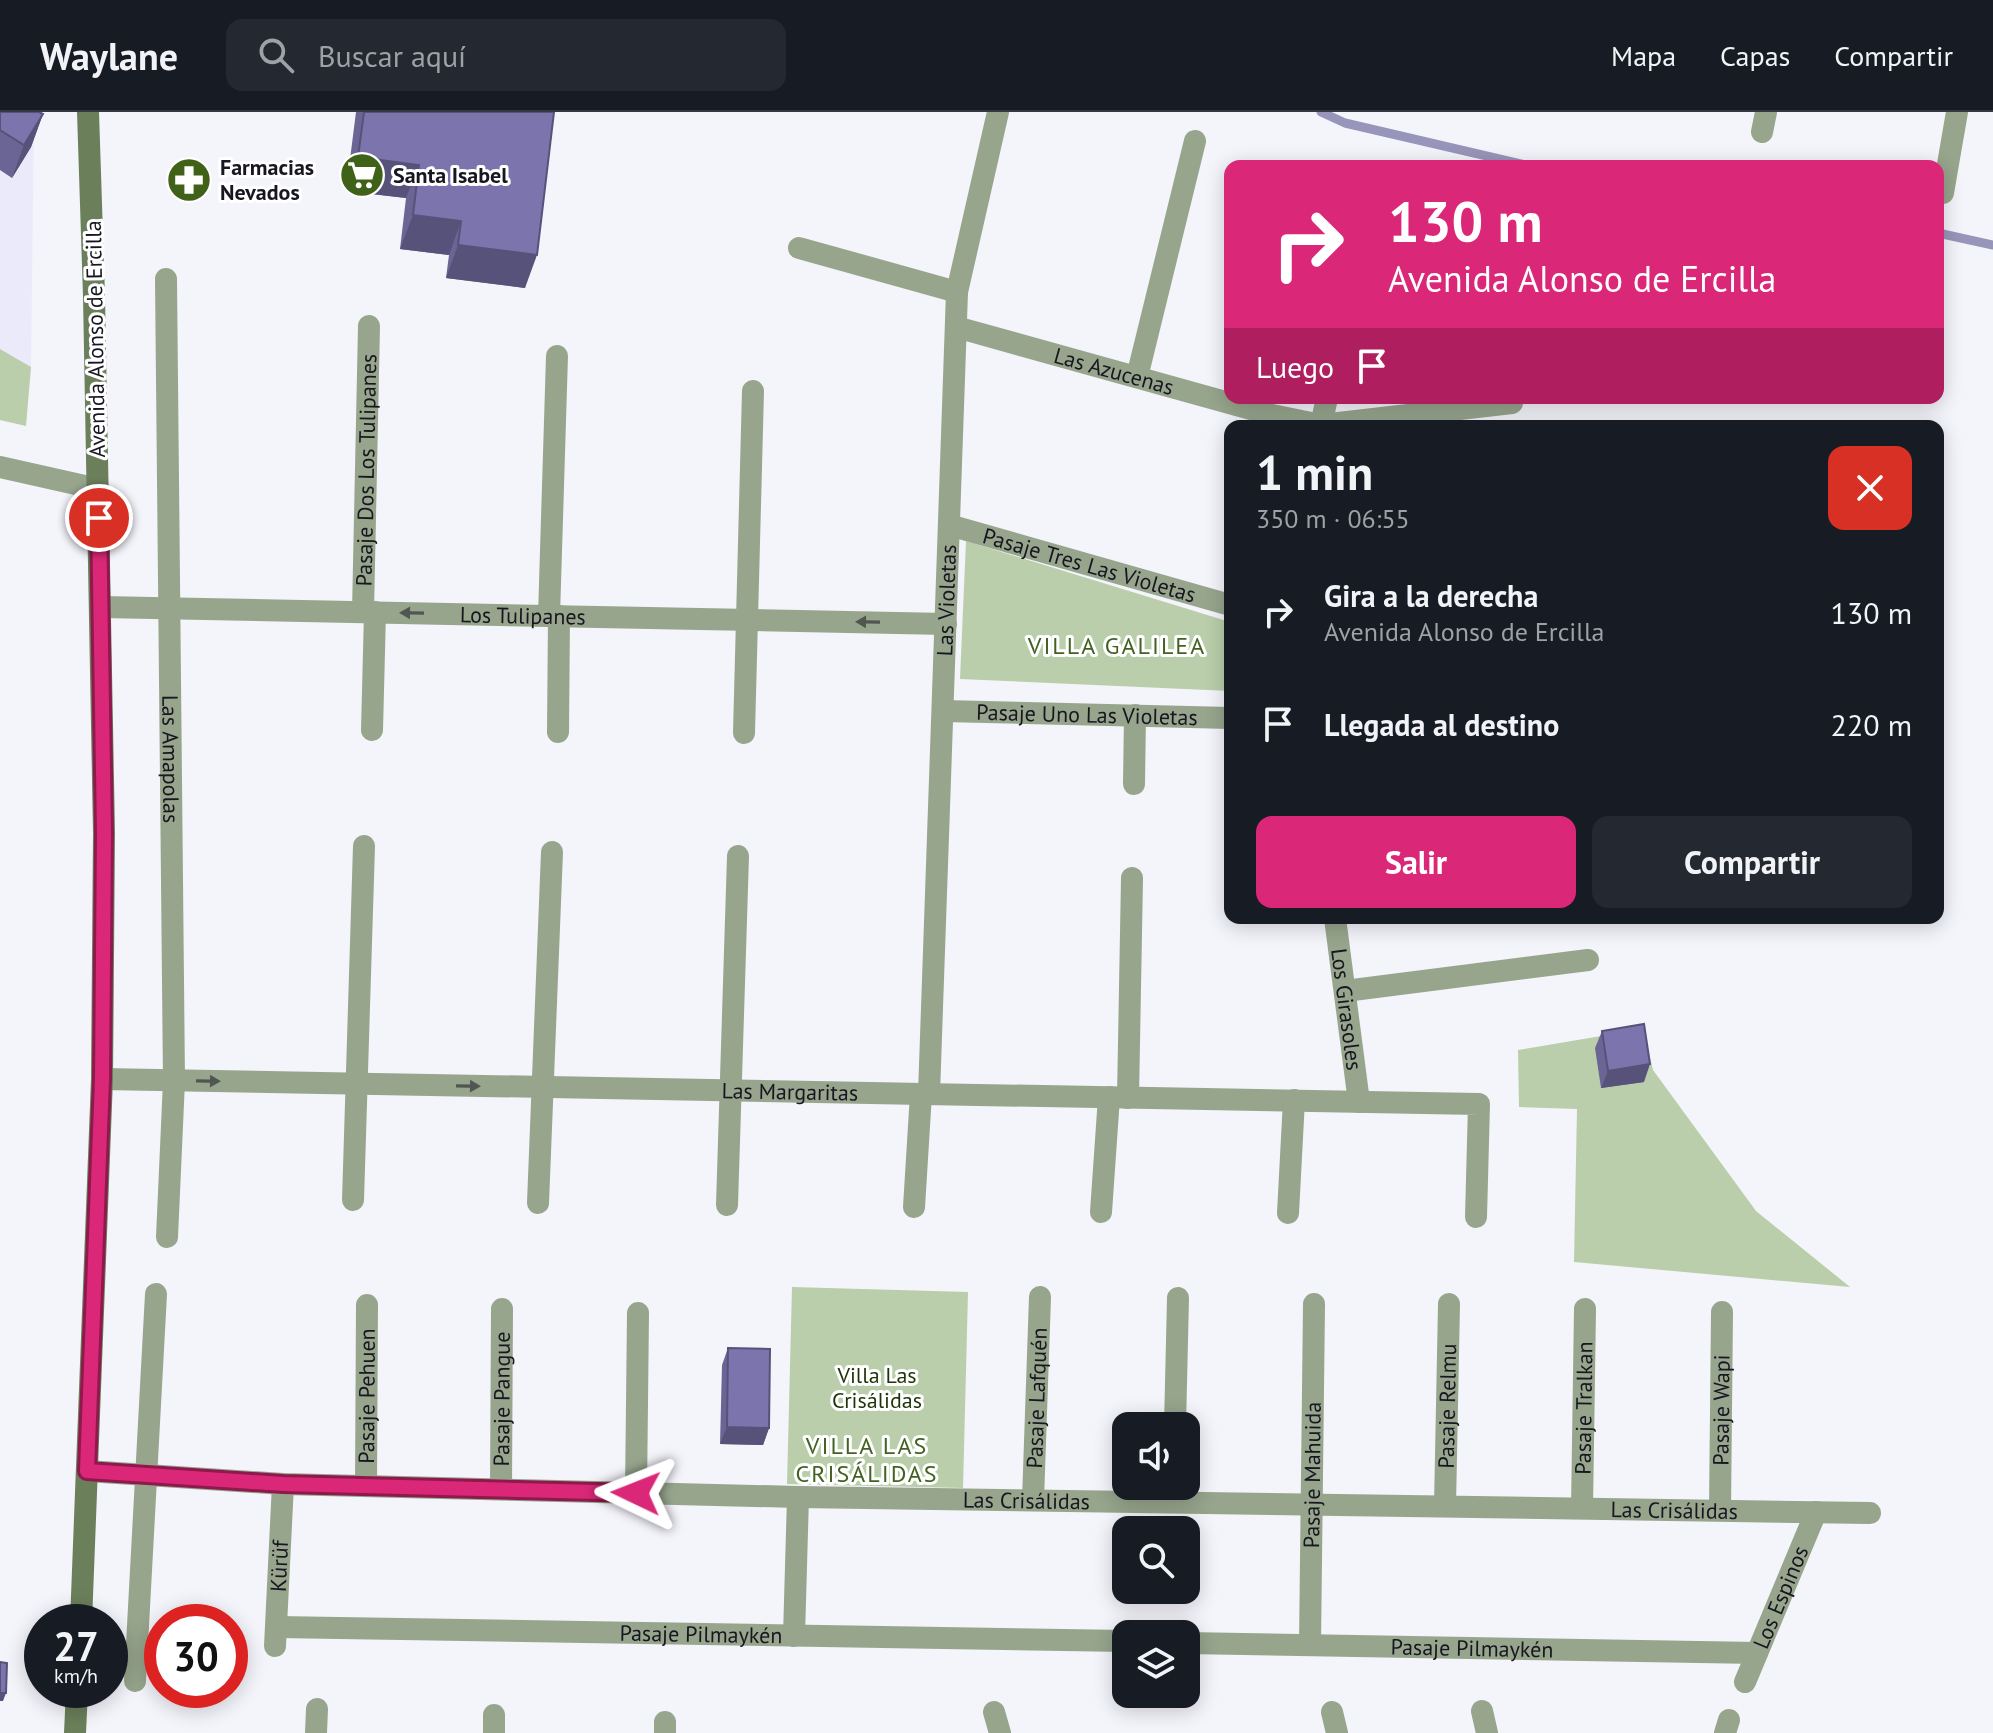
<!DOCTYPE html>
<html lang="es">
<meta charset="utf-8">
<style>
body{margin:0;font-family:"PT Sans",sans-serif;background:#242831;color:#f1f3f6;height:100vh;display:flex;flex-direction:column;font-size:30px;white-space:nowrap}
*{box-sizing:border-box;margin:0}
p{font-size:26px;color:#9ea1a6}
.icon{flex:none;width:44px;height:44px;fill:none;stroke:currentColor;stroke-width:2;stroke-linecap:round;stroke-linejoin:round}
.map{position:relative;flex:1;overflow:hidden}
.panel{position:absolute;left:1224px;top:308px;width:720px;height:504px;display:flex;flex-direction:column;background:#171b24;border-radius:16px;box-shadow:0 4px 20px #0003}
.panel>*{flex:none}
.banner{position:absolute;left:1224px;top:48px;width:720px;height:244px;border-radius:16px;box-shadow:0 4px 20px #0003;background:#db2777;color:#fff;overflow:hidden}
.tools{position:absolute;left:1112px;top:1300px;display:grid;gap:16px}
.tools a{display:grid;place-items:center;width:88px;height:88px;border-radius:16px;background:#171b24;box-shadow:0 4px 20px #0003;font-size:40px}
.speed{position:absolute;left:24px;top:1492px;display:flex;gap:16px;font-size:40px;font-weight:700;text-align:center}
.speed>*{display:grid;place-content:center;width:104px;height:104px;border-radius:50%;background:#171b24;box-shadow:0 4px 20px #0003;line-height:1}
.speed small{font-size:20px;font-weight:400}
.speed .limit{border:12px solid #d22;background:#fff;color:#111}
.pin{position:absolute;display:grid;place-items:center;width:68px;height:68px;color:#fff;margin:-34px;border:4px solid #fff;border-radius:50%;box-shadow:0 2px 8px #0007}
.me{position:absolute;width:88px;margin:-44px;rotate:272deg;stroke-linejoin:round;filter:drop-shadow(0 0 6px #0008)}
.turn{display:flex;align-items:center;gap:28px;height:168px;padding:0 32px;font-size:36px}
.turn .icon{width:104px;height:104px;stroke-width:2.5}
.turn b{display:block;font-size:56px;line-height:68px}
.then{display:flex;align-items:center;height:76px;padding:0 32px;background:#0003;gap:16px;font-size:30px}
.round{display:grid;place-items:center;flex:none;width:84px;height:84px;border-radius:16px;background:#242831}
.summary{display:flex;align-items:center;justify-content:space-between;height:136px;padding:0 32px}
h1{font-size:48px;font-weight:800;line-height:60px}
.button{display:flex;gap:16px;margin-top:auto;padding:16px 32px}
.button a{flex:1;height:92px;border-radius:16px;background:#db2777;color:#fff;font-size:32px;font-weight:800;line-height:92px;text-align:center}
.button a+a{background:#242831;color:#f1f3f6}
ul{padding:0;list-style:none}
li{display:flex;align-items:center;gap:24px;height:112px;padding:0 32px}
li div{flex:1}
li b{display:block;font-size:30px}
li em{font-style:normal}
header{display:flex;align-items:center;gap:48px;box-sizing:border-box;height:112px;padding:0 40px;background:#171b24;border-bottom:2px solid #363941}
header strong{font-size:38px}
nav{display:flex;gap:44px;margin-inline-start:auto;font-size:28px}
.search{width:560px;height:72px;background:#242831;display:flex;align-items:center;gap:20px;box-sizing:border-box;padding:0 28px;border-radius:16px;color:#9ea1a6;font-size:30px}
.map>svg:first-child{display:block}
.built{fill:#ebeafa}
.green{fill:#baceab}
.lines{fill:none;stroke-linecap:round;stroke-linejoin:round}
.stream{stroke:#9895ba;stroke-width:9}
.minor{stroke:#97a58d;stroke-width:22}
.tertiary{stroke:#97a58d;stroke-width:22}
.secondary{stroke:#6b7f5b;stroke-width:22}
.wall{fill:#6b6595}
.shaded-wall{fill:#575279}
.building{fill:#7c75ad;stroke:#575279;stroke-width:2}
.oneway{fill:#515652}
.route-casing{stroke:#8e194d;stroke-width:20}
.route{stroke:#db2777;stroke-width:14}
.labels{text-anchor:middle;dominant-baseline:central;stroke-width:6;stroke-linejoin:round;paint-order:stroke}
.poi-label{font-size:22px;font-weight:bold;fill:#171621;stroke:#fff;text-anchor:start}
.street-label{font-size:22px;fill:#171621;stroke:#fff}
.park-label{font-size:22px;fill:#1f3208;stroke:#fff}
.neighbourhood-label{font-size:24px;letter-spacing:2px;fill:#436221;stroke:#fff}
</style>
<header>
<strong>Waylane</strong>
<div class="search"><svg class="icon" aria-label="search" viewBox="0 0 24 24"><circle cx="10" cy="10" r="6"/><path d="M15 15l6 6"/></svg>Buscar aquí</div>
<nav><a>Mapa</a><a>Capas</a><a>Compartir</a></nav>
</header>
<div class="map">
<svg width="1993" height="1621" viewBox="0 0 1993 1621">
<rect width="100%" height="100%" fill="#f4f4fb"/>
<path class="built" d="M0,0H34L31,255L0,237Z"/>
<g class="green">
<path d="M0,237L31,255L26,314L0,308Z"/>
<path d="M966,429L1230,510V579L960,567Z"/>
<path d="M1643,917L1653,958L1756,1099L1850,1175L1574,1150L1577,997L1519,995L1518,938Z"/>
<path d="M792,1175L968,1180L963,1376L787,1372Z"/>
</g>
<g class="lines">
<g class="stream">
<path d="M1321,0L1345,11L1530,54"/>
<path d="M1938,121L1993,133"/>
</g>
<g class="minor">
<path d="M1762,20L1766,0"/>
<path d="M1943,81L1957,0"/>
<path d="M799,136L957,180"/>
<path id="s1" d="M166,167L174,969L167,1125"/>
<path id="s2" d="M956,215L1272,303L1321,313L1512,291"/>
<path d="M1137,265L1195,29"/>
<path d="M1321,313L1327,286"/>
<path id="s3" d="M949,413L1230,493"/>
<path id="s4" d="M101,495L946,512"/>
<path id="s5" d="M363,500L369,214"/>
<path d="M549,504L557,244"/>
<path id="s6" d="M943,599L1230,606"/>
<path d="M372,618L375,500"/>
<path d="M558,620L559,504"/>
<path d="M744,621L753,279"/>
<path d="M1134,672L1135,603"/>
<path id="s7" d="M1335,806L1359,990"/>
<path d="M1345,879L1588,848"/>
<path id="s8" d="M102,967L1479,992L1476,1105"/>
<path id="s9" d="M929,982L957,180L998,0"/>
<path d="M1128,986L1132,766"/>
<path d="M353,1088L364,734"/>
<path d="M538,1091L552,740"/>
<path d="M727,1093L738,744"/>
<path d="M914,1095L921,982"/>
<path d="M1101,1100L1109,985"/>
<path d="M1288,1101L1294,988"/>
<path d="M1175,1314L1178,1186"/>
<path id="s10" d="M87,1359L283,1372L798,1385L1870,1401"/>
<path id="s11" d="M366,1374L367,1193"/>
<path id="s12" d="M501,1377L502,1197"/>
<path d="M636,1381L638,1201"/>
<path id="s13" d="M1033,1388L1040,1185"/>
<path id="s14" d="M1445,1394L1449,1192"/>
<path id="s15" d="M1582,1396L1585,1197"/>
<path id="s16" d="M1720,1398L1722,1200"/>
<path id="s17" d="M277,1515L1126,1529"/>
<path d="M794,1524L798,1385"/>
<path id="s18" d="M1186,1531L1757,1541"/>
<path id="s19" d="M1310,1533L1314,1192"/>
<path id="s20" d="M275,1534L283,1372"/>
<path d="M135,1569L156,1182"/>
<path id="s21" d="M1745,1570L1816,1400"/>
<path d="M1482,1599L1487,1621"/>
<path d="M994,1600L1000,1621"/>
<path d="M1332,1600L1337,1621"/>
<path d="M316,1621L317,1597"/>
<path d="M494,1621V1603"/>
<path d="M665,1621V1610"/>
<path d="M1725,1621L1729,1608"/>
</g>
<path class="tertiary" d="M0,355L98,377"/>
<g class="secondary">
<path d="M81,1510L102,967L104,721L94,184L88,0"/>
<path d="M75,1621L77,1578"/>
</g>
</g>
<g class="wall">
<path d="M0,0L43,2L31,35L12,66L0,58Z"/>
<path d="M356,0H554L525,176L446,166L449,143L400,137L406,86L346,79Z"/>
<path d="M1602,919L1644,970L1601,976L1595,936Z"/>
<path d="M728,1236L769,1316L763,1333L720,1332L722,1253Z"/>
</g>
<g class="shaded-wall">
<path d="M43,2L31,35L12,66L24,33Z"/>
<path d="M358,45L419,53L406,86L346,79Z"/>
<path d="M413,103L461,109L449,143L400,137Z"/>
<path d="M458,133L537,143L525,176L446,166Z"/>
<path d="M1650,952L1644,970L1601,976L1608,959Z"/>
<path d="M727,1315L769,1316L763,1333L720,1332Z"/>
<path d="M0,1581H6L3,1589H0Z"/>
</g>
<g class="building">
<path d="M0,0H39L43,2L24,33L0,18Z"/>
<path d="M364,0H554L537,143L458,133L461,109L413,103L419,53L358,45Z"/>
<path d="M1644,912L1650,952L1608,959L1602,919Z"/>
<path d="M728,1236L770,1237L769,1316L727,1315Z"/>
<path d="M0,1550L7,1551L6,1581H0Z"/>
</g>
<defs><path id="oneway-solid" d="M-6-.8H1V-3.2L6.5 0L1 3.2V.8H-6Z" transform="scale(2)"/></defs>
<g class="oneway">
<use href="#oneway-solid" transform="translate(412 501) rotate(-179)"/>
<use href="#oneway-solid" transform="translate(868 510) rotate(-179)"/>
<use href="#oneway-solid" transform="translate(208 969) rotate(1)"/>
<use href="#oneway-solid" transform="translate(468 974) rotate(1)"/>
</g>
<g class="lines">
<g class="route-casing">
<path id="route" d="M99,406L104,721L102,967L87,1359L283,1372L636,1381"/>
</g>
<use href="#route" class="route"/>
</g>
<defs>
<g id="supermarket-disc" transform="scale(2.3)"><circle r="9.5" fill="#3f6118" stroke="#fff"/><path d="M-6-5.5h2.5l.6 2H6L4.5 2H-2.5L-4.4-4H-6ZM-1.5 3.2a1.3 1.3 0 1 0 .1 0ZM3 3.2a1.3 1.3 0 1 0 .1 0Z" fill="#fff"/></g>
<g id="pharmacy-disc" transform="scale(2.3)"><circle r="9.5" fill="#3f6118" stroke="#fff"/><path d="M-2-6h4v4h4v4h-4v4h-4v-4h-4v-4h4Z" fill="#fff"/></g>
</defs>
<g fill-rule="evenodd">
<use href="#supermarket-disc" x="362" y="63"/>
<use href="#pharmacy-disc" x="189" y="68"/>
</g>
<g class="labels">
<g class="poi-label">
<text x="220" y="55">Farmacias<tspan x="220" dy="25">Nevados</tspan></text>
<text x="393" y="63">Santa Isabel</text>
</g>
<g class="street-label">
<text transform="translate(95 227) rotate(-91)">Avenida Alonso de Ercilla</text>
<text stroke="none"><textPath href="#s2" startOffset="164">Las Azucenas</textPath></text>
<text stroke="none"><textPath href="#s5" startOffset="142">Pasaje Dos Los Tulipanes</textPath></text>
<text stroke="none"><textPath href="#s3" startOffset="146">Pasaje Tres Las Violetas</textPath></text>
<text stroke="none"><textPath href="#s9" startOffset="494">Las Violetas</textPath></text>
<text stroke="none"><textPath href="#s4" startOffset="422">Los Tulipanes</textPath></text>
<text stroke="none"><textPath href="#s6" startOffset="144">Pasaje Uno Las Violetas</textPath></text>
<text stroke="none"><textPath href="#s1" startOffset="480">Las Amapolas</textPath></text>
<text stroke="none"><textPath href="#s7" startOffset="92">Los Girasoles</textPath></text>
<text stroke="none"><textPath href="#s8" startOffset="688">Las Margaritas</textPath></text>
<text stroke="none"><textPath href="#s11" startOffset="90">Pasaje Pehuen</textPath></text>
<text stroke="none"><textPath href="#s13" startOffset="102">Pasaje Lafquén</textPath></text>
<text stroke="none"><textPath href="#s12" startOffset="90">Pasaje Pangue</textPath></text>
<text stroke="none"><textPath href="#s14" startOffset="100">Pasaje Relmu</textPath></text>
<text stroke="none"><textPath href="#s15" startOffset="100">Pasaje Tralkan</textPath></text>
<text stroke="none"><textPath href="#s16" startOffset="100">Pasaje Wapi</textPath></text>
<text stroke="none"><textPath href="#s19" startOffset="170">Pasaje Mahuida</textPath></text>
<text stroke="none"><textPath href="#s10" startOffset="940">Las Crisálidas</textPath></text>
<text stroke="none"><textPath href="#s10" startOffset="1588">Las Crisálidas</textPath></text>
<text stroke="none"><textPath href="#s20" startOffset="80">Kürüf</textPath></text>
<text stroke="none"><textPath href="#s21" startOffset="92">Los Espinos</textPath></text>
<text stroke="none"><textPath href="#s17" startOffset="424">Pasaje Pilmaykén</textPath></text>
<text stroke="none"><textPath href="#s18" startOffset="286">Pasaje Pilmaykén</textPath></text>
</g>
<g class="park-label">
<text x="877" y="1263">Villa Las<tspan x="877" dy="25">Crisálidas</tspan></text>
</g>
<g class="neighbourhood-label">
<text x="1117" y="533">VILLA GALILEA</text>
<text x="867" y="1333">VILLA LAS<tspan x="867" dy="28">CRISÁLIDAS</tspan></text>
</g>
</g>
</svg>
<div class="tools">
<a><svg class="icon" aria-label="sound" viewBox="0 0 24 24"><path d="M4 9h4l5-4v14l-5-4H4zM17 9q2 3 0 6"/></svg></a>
<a><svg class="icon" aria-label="search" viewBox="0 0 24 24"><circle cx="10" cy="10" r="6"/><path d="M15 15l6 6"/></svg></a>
<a><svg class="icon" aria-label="layers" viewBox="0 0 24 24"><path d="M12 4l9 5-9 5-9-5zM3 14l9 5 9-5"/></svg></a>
</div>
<div class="speed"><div>27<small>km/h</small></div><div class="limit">30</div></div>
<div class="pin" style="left:99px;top:406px;background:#d93025"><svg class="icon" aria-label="arrive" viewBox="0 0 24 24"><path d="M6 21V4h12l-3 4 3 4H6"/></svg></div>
<svg class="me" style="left:636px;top:1381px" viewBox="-20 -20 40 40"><path d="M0-17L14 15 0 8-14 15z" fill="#db2777" stroke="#fff" stroke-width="4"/></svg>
<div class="banner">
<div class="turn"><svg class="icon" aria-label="right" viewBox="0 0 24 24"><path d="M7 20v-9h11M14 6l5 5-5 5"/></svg><div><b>130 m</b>Avenida Alonso de Ercilla</div></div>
<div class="then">Luego<svg class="icon" aria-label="arrive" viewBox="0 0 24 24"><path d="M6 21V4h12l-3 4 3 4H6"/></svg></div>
</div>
<section class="panel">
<div class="summary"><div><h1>1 min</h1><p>350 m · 06:55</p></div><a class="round" style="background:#d93025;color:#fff"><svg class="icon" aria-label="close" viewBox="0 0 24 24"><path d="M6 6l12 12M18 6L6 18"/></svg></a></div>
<ul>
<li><svg class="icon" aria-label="right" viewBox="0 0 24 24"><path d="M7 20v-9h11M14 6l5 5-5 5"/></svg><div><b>Gira a la derecha</b><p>Avenida Alonso de Ercilla</p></div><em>130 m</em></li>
<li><svg class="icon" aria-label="arrive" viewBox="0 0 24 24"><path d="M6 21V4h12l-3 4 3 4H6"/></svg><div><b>Llegada al destino</b></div><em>220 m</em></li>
</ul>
<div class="button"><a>Salir</a><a>Compartir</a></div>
</section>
</div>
